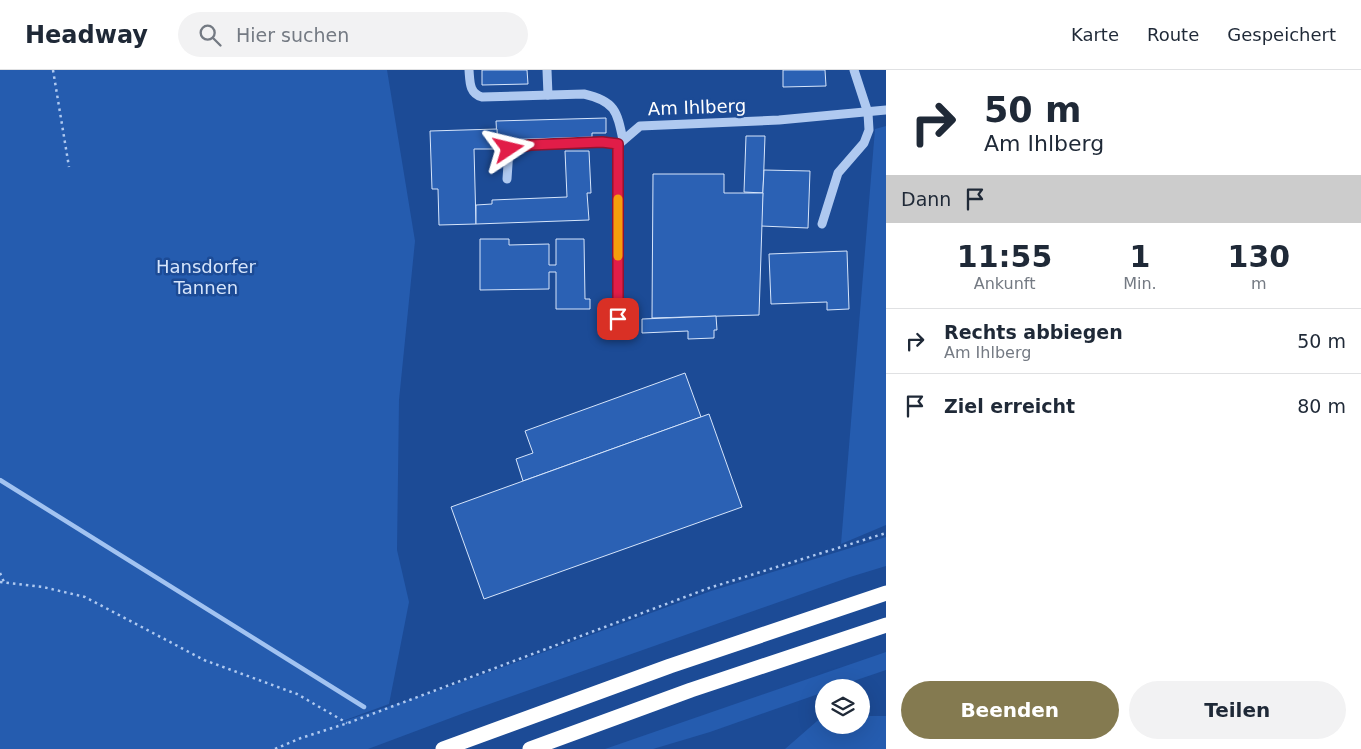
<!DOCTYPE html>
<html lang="de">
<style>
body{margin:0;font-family:"DejaVu Sans",sans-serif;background:#f2f2f3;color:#1f2937;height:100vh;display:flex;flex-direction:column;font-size:19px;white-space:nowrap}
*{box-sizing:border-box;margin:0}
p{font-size:16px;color:#747a83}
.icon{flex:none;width:28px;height:28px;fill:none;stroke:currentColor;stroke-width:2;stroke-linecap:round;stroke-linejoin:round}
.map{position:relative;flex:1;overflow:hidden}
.drawer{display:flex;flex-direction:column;background:#fff;width:475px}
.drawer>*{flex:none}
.guide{background:#fff;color:#1f2937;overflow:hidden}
.fabs{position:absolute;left:815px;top:609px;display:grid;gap:10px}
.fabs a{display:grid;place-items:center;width:55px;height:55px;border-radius:50%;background:#fff;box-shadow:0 5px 20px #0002;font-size:25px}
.pin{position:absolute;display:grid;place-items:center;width:42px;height:42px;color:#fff;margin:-21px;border-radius:10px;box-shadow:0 2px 8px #0006}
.me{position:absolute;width:55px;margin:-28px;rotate:80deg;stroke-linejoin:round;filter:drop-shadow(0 0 4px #0008)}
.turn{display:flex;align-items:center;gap:18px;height:105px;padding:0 15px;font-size:22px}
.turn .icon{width:65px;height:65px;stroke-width:2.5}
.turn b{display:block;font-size:35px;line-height:42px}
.then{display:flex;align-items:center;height:48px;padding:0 15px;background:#0003;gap:10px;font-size:19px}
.eta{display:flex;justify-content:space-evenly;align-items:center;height:85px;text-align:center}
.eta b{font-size:30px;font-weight:600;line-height:35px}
.button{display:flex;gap:10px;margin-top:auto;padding:10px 15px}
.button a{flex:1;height:58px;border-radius:30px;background:#847a50;color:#fff;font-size:20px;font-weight:600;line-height:58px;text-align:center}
.button a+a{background:#f2f2f3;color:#1f2937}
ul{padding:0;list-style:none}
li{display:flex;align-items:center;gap:15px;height:65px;padding:0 15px;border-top:1px solid #e0e1e3}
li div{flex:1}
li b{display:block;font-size:19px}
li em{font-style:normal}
header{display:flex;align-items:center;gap:30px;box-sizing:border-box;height:70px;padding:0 25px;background:#fff;border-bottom:1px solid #e0e1e3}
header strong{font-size:24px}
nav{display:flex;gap:28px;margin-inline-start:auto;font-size:18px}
.search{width:350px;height:45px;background:#f2f2f3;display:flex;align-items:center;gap:12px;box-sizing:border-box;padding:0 18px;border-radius:28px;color:#747a83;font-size:19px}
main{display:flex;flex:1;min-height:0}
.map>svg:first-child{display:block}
.green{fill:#255caf}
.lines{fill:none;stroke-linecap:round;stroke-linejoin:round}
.stream{stroke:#a2c3f1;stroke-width:4.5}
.building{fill:#2b61b4;stroke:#d6e5fb}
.path{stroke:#afc9f0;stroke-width:2.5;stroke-dasharray:2.5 4;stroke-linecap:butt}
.minor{stroke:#afc9f0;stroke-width:9}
.highway{stroke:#fff;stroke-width:15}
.route-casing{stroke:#92132f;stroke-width:12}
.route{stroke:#e11d48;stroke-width:9}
.slow{stroke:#f59e0b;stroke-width:9}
.labels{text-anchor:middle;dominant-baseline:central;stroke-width:5;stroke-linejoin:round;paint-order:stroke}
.street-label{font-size:18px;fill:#fff;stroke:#1c4b96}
.park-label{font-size:18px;fill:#d6e5fb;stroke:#1c4b96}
</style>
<header>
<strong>Headway</strong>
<div class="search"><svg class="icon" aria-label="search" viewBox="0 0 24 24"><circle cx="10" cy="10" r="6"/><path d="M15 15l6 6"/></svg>Hier suchen</div>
<nav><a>Karte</a><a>Route</a><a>Gespeichert</a></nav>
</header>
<main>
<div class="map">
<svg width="886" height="679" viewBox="0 0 886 679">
<rect width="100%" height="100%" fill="#1c4b96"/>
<g class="green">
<path d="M0,0H387L415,171L399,330L397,480L409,532L389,634L329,656L451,616L711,521L886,467V496L850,507L464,643L368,679H0Z"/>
<path d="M886,56V455L841,474L875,59Z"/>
<path d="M886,582V600L836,617L824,618V622L710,662L653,679H605Z"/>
<path d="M824,645V655H861V646H886V679H785Z"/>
</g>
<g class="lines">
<path class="stream" d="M0,410L364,637"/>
</g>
<g class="building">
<path d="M482,0H527L528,14L482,15Z"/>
<path d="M783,0H825L826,16L783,17Z"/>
<path d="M606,48V63H592V67L497,70L496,51Z"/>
<path d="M497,59L498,79H474L476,154L439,155L438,119H432L430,61Z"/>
<path d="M746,66H765L763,123L744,122Z"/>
<path d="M565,81H589L591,123H587L589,150L476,154V135L492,134V130L567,127Z"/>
<path d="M764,100L810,101L808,158L761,156Z"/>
<path d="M653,104H724V123H763L759,245L652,248Z"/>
<path d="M480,169H509V175L549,174V195H556V169H584L585,229H590V239H556V202H549V219L480,220Z"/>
<path d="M847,181L849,239L827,240V232L771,234L769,184Z"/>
<path d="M716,246L717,260H714V268L688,269V261L642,263V249Z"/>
<path d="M685,303L701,347L523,411L516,389L533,383L525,361Z"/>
<path d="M709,344L742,437L484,529L451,437Z"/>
</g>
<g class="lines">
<g class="path">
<path d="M53,0L69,97"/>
<path d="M0,503L4,512"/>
<path d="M0,512L43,517L85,527L204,590L297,624L347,653"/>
<path d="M275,679L301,668L348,653L709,518L886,463"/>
</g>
<g class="minor">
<path d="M469,0C470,12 469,23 482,27L584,24C615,31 617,41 623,70"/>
<path d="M547,0L548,25"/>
<path d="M507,109L509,79L530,75L602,72L619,74"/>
<path d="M822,154L838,103L864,73L869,60L868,43L854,0"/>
<path d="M617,249L619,74L640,56L779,50L886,40"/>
</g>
<g class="highway">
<path d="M443,679L670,596L886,523"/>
<path d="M530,679L691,620L886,555"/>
</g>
</g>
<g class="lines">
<g class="route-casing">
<path id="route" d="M509,79L530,75L602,72L618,74V249"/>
</g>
<use href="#route" class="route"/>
<path class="slow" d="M618,186V129"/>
</g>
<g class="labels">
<g class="street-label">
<text transform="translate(697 37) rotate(-2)">Am Ihlberg</text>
</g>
<g class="park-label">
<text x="206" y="196">Hansdorfer<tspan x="206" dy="21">Tannen</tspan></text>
</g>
</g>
</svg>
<div class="fabs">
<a><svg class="icon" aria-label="layers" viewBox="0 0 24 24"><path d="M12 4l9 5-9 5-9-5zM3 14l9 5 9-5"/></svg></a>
</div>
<div class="pin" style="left:618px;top:249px;background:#d93025"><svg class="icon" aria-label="arrive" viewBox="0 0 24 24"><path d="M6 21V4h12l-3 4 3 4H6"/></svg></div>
<svg class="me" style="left:509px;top:79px" viewBox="-20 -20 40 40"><path d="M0-17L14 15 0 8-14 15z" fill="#e11d48" stroke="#fff" stroke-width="4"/></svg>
</div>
<section class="drawer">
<div class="guide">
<div class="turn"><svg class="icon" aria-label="right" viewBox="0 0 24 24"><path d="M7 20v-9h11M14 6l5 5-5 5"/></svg><div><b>50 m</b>Am Ihlberg</div></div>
<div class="then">Dann<svg class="icon" aria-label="arrive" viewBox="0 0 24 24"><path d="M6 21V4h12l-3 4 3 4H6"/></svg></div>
</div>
<div class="eta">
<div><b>11:55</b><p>Ankunft</p></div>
<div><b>1</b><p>Min.</p></div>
<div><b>130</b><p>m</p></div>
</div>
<ul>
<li><svg class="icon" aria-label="right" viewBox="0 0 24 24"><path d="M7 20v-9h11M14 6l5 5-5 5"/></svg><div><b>Rechts abbiegen</b><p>Am Ihlberg</p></div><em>50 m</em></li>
<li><svg class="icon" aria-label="arrive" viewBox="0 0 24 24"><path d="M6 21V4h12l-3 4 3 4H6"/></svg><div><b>Ziel erreicht</b></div><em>80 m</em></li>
</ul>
<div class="button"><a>Beenden</a><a>Teilen</a></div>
</section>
</main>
